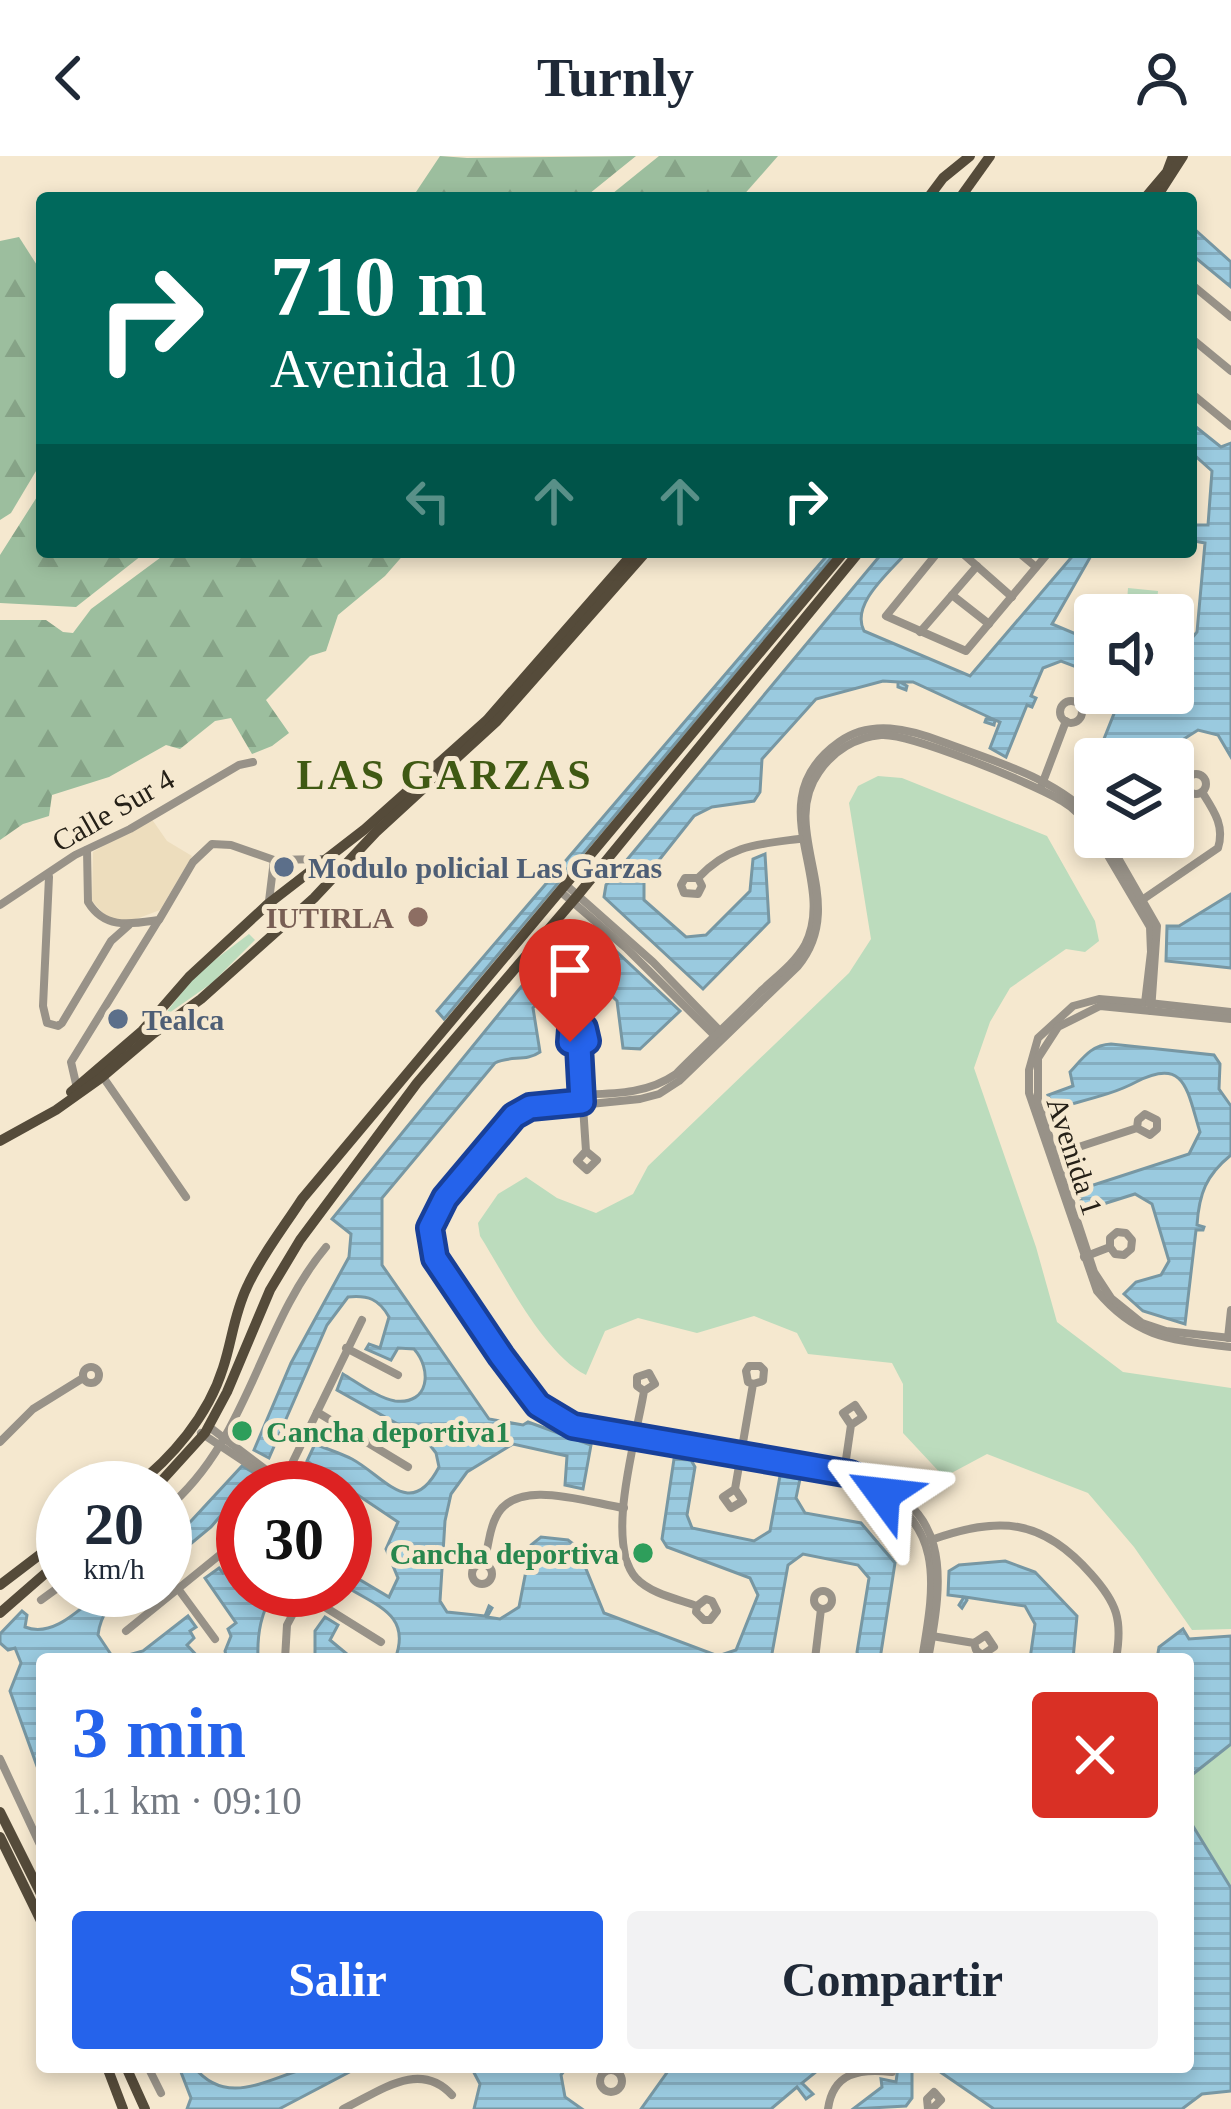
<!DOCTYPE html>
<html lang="es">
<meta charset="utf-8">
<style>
body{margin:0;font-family:Georgia,serif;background:#f2f2f3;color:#1f2937;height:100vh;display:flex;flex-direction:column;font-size:45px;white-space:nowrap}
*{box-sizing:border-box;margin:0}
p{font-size:39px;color:#747a83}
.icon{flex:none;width:66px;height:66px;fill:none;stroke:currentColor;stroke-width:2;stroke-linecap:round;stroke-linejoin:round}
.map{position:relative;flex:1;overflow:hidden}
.panel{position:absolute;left:36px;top:1497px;width:1158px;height:420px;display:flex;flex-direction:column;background:#fff;border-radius:12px;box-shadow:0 6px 18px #0003}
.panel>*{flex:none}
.guide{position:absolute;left:36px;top:36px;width:1161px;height:366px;border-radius:12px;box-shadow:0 6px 18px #0003;background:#00695c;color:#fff;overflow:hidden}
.controls{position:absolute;left:1074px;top:438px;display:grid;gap:24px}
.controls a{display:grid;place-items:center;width:120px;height:120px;border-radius:12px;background:#fff;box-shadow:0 6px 18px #0003;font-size:60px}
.speed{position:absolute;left:36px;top:1305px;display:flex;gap:24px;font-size:60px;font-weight:700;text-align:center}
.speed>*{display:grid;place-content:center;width:156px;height:156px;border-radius:50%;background:#fff;box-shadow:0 6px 18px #0003;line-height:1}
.speed small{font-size:30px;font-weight:400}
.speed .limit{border:18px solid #d22;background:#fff;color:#111}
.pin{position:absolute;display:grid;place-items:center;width:102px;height:102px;color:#fff;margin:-123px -51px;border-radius:50% 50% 50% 0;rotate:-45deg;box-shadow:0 0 12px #0007}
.pin .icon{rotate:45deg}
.me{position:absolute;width:132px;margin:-66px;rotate:300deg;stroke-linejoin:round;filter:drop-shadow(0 0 9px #0008)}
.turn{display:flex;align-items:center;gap:42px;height:252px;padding:0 36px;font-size:54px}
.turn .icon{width:156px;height:156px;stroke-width:2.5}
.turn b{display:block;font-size:84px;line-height:102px}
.lanes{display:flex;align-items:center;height:114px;padding:0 36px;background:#0003;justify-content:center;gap:60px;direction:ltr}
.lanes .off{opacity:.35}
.round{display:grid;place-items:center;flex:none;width:126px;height:126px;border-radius:12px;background:#f2f2f3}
.summary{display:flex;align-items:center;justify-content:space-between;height:204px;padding:0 36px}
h1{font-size:72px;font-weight:800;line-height:90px;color:#2563eb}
.button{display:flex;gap:24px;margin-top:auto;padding:24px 36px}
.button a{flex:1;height:138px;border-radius:12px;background:#2563eb;color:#fff;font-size:48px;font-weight:800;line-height:138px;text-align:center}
.button a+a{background:#f2f2f3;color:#1f2937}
header{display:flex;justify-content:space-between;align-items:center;height:156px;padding:0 36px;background:#fff;font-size:54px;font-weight:800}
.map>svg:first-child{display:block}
.built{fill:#edddbd}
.green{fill:#bcdcbd}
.forest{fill:url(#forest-firs)}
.water{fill:url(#water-rules);stroke:#7797a3;stroke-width:3}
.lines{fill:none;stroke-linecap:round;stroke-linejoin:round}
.minor{stroke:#989288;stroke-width:8}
.major{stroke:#554b3a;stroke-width:10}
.route-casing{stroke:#184099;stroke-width:30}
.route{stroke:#2563eb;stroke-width:21}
.service-dot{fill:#5c6f8a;stroke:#f5e8cf;stroke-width:4.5}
.education-dot{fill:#8d6e63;stroke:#f5e8cf;stroke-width:4.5}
.leisure-dot{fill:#2e9e5b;stroke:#f5e8cf;stroke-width:4.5}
.labels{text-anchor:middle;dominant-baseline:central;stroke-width:10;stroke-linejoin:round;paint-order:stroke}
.street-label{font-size:30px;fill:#252017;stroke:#f5e8cf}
.service-label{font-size:30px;font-weight:bold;fill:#4e5e75;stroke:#f5e8cf;text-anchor:start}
.education-label{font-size:30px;font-weight:bold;fill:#785e54;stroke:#f5e8cf;text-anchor:end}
.leisure-label{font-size:30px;font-weight:bold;fill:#27864d;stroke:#f5e8cf;text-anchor:start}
.district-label{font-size:42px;font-weight:bold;letter-spacing:3px;fill:#3f5913;stroke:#f5e8cf}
</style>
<header><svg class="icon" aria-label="back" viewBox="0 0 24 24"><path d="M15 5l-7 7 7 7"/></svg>Turnly<svg class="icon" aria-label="person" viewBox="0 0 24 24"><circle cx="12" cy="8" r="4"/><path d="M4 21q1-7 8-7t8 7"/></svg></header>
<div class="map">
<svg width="1231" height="1953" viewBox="0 0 1231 1953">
<defs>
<pattern id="forest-firs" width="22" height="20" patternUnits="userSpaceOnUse" patternTransform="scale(3)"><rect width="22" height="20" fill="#9cbe9e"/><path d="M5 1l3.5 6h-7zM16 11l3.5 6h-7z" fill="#86a387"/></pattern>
<pattern id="water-rules" width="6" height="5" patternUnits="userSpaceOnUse" patternTransform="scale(3)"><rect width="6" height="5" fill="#9acadf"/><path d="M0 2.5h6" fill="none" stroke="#85adbf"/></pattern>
</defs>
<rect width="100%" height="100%" fill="#f5e8cf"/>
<path class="built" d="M151,662L167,685L192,700L160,754L131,765L109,763L92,745L93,696Z"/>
<g class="green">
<path d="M1128,432L1158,435L1156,459L1126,458Z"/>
<path d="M878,620L902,622L1047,680L1095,765L1099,785L1085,796L1066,793L1010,832L990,866L974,912L1036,1091L1057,1166L1123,1216L1231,1232V1473L1192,1474L1134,1391L1088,1337L987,1298L944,1321L903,1277V1228L892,1207L808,1198L797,1177L754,1160L697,1177L638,1162L605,1175L586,1219C543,1197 506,1121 480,1080L478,1067L498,1038L526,1021L557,1042L596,1057L633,1038L648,1010L849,817L871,783L849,647L858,630Z"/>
<path d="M249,778L255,784L212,827L162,862L196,818Z"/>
<path d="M1231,1588V1732L1188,1662V1622Z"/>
</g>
<g class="forest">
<path d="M440,0L467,2L636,0L584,42H412Z"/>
<path d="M659,0H778L741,42H607Z"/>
<path d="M19,81L42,117V305L11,357L0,364V85Z"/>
<path d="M42,333V396H146L76,451L0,447V399Z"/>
<path d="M168,396H406L385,420L338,459L326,495L310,500L266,544L289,577L272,590L252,598L231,562L215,565L180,593L166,589L109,621L52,639L49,660L23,668L0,684V464H46L63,476L73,477L91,453Z"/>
</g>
<g class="water">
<path d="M1191,70L1231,106V131L1191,98Z"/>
<path d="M1191,267L1221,291L1231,287V601L1218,579L1198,574L1152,603H1096L1119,545L1115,537H1173V505L1197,476L1205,387L1194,385L1191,393V369H1208L1212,315L1191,296Z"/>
<path d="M830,396H836L444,863L437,855Z"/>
<path d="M883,396H907C890,416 850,448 864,475L970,520L1076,396H1089L1092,398L1052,468L1095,486V518L1061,505L1043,512L1031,540L1036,542L1032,551L1027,549L1006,601L990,592L1000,566L995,564L994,569L985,566L986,563L995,564L913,526H900L907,530L906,534L898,531V526L883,525L816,543L762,603L760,636L754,645L712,651L694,660L644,723V744L686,781L706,779L750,735L753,703L765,698L769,766L703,833L604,741L606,729Z"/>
<path d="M1231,738V812L1166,805L1167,770H1179Z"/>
<path d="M578,770L603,783L680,855L640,893L623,892L617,845L605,833L547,835L533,852L540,896C526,906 510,899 495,907L382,1042V1109L489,1263L523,1269L528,1266L591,1289L583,1333L565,1329L567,1300L513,1288L467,1316L451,1338L445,1365L440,1445L447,1456L485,1460L489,1450L492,1452L487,1461L500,1463L519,1451L531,1389L541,1381L568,1384L577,1391L604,1457L718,1500L736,1494L758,1439L750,1422L667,1391L662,1383L674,1303L691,1304L695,1311L687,1359L692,1372L754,1385L770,1375L780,1320L800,1323L796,1342L805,1357L861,1367L895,1407L880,1503H860L857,1496L869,1422L858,1409L803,1398L788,1409L771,1503H478C449,1498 425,1503 395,1503C412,1459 377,1450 345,1430V1415L389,1441L398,1422L386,1393L398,1366L307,1305L315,1288C327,1293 340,1297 352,1303C385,1321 411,1365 439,1311L436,1297L426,1284L337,1234L343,1218C358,1227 378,1242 395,1245C430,1249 432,1213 414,1193L398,1192L391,1204L366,1193L369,1188L380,1192L389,1161C379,1143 368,1139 348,1141L327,1169L269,1302L254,1294L291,1207L349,1101L351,1078L332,1063L569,772Z"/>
<path d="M1111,888L1214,899L1220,908L1219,933L1231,950V999C1206,1019 1199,1038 1197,1069L1204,1071L1203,1074H1196L1185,1168L1143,1155L1124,1138L1136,1126L1161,1119L1169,1105L1152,1048L1135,1038L1084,1054L1078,1034L1189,998L1200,976C1187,935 1186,900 1136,926C1112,939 1080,945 1054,953L1048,939L1073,930L1070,916C1083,902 1091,889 1111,888Z"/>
<path d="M242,1310L256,1318L211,1371L165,1409V1388L180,1377Z"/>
<path d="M1005,1405L1035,1416L1077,1460L1073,1503H1030L1035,1468L1025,1450L965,1441L967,1444L962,1452L959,1449L964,1441L948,1439L949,1415L959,1409Z"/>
<path d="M219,1412L223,1417L228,1414L235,1422L243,1417V1434H275C261,1456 257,1477 258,1503H227L225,1495L231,1480L228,1473L236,1467L205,1422Z"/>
<path d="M104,1434H131C112,1448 101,1455 98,1479L114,1503L143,1495L188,1460L196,1471L190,1475L194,1482L187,1489L200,1503H42V1624L10,1535L21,1507L15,1492L8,1494L0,1487V1478L22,1455L27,1459L25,1471C54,1483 82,1450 104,1434Z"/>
<path d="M325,1461L338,1469L330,1484L353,1503H315V1475Z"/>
<path d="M1183,1473L1189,1483L1231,1480V1588L1188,1622V1503H1157L1159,1491Z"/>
<path d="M1188,1662L1231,1732V1935L1202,1938L1182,1953H994L933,1911H1188Z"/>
<path d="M179,1911H194C228,1953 269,1921 311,1911C325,1908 345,1911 359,1911L279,1953H187L191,1942Z"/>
<path d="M471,1911H567L561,1919L565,1941L582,1953H474L480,1928Z"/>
<path d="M671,1911H822L802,1927L813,1938L806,1943L797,1931L771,1953H641Z"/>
<path d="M898,1911H924L912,1915V1942L906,1950L853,1953L882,1931L881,1923L896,1926Z"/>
</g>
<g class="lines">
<g class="minor">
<path d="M1191,128L1231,161"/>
<path d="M1191,182L1231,215"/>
<path d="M1191,237L1231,270"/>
<path d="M938,396L886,460L966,495L1049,396"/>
<path d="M961,396L1012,441"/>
<path d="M1018,396L1036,411"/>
<path d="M952,439L989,468"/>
<path d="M920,476L977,410"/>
<circle cx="1071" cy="556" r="11"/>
<circle cx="1196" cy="628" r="10"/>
<path d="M1041,631L1066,565"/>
<path d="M1097,681L1150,771L1151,796L1145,847L1099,843L1073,850L1038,882L1029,914V937L1097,1135C1137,1183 1172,1184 1231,1191"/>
<path d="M1106,681L1157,770L1151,855L1100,850L1058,871L1038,902V946L1094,1116L1111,1142L1142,1167L1166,1175L1231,1182"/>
<path d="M87,694L88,746C105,774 131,768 159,764L193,706L212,688L231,689L274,704L322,703"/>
<path d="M49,721L43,850L47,867L58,870L62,867L111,785L129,769"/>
<path d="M698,722H685L681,729L684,737L698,738L702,730L698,722C731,687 762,688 806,682"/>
<path d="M566,729L653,806L720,875"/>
<path d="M561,736L626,792L715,880"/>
<path d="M1142,744L1218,692C1225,670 1214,655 1202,636"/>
<path d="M269,745L274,704"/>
<path d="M0,749L75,699L130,673L239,609L253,606"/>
<path d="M1149,847L1231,856"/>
<path d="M1151,855L1231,863"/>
<path d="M579,890L588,881L580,870L571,873L568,882L579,890L586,995L597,1004L587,1014L577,1005L586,995"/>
<path d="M103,921L186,1041"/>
<path d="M77,932L71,906L158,765"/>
<path d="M1054,999L1137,972L1150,979L1157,973V964L1145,958L1138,964L1137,972"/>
<path d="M1084,1101L1110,1091V1082L1117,1076L1126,1077L1132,1084L1131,1093L1124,1099L1115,1098L1110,1091"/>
<path d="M1228,1182L1231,1154"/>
<path d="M346,1192L398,1219"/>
<circle cx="91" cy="1219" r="8"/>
<path d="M644,1235L637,1230V1221L649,1217L655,1228L644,1235C637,1280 604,1386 636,1422C651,1438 678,1443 697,1450L706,1443L712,1445L717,1455L710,1464H704L696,1456L697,1450"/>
<path d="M317,1256L408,1311"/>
<path d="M208,1270L282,1326"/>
<path d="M201,1277L275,1326L291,1332"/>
<path d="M0,1286L33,1253L83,1222"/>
<path d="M844,1317L851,1269L843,1257L855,1249L863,1261L851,1269"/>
<path d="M280,1332L362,1164"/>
<path d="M735,1333L723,1341L731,1352L743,1345L735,1333L753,1228L748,1226L746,1215L749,1210H760L764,1214L763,1225L753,1228"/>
<path d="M165,1354C249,1285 259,1171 326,1091"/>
<path d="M345,1363L349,1367L345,1375"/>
<path d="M931,1384C999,1360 1042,1362 1091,1418C1117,1447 1123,1464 1116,1503"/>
<path d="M483,1408C489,1393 488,1376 496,1361C515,1320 589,1347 624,1352"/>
<circle cx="482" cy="1418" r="10"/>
<path d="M179,1434L215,1483"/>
<circle cx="823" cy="1444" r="9"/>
<path d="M304,1438L381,1486"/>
<path d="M41,1444L63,1428"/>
<path d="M126,1475L243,1380"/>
<path d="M932,1480L974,1487L986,1479L994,1491L982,1499L976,1494L974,1487"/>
<path d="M285,1503L287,1469L305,1435"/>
<path d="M815,1503L821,1453"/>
<path d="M922,1503C935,1427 947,1362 860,1329L592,1283C521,1267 472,1172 433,1114C426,1100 421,1086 424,1069C428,1047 496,965 516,950C567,927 627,952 676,918C704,890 733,863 761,835C776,821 795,807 805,789C839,723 756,645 839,586C871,563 909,573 943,586C994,605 1059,623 1095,665"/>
<path d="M928,1503C944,1419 953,1346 850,1319L592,1277C519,1254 482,1173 441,1113C433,1099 427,1084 431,1068C437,1045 501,970 520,955L640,943L659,938L679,925L798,810C851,745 777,675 819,616C833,595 856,581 881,579C910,577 1034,628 1062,645C1076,653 1086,665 1095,678"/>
<path d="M0,1603L42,1693"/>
<path d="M148,1911L161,1937"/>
<path d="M238,1911H245"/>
<circle cx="611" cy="1925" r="11"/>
<path d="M343,1953C379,1936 419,1903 452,1939"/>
<path d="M828,1953C833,1917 859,1912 892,1916"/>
<path d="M928,1953L927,1943L934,1936L941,1944L932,1953"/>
</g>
<g class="major">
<path d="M928,42L943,22L970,0"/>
<path d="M960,42L990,0"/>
<path d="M1145,42L1167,16L1173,0"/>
<path d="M1156,42L1183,0"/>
<path d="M71,936L142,875L189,821L268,748L365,673L487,564L634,396"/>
<path d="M0,985L56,954L101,922L153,878L201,843L314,742L376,676L497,565L646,396"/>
<path d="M133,1332C172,1302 208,1260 223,1212C232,1185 234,1158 247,1131C261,1100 284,1071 302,1043L844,396"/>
<path d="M155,1332L205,1277L227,1236L270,1134L300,1084L417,927L578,739L859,396"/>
<path d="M0,1429L63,1381"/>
<path d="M0,1457L63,1402"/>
<path d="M0,1656L42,1740"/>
<path d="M0,1681L42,1767"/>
<path d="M107,1911L123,1953"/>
<path d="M126,1911L145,1953"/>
</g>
</g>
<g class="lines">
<g class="route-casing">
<path id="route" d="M570,886L571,873L584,872L587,885L579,890L582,946L530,951L514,960L445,1042L430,1072L435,1102L501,1200L538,1249L573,1270L850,1318L891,1336L887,1341L883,1338"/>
</g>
<use href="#route" class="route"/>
</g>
<g class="service-dot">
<circle cx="284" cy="711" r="12"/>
<circle cx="118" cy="863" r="12"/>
</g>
<circle class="education-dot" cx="418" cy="761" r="12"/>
<g class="leisure-dot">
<circle cx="242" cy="1275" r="12"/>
<circle cx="643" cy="1397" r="12"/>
</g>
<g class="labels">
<g class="street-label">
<text transform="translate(113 654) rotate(-30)">Calle Sur 4</text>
<text transform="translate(1075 1000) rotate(72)">Avenida 1</text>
</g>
<g class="service-label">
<text x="308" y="711">Modulo policial Las Garzas</text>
<text x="142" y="863">Tealca</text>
</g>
<g class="education-label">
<text x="394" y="761">IUTIRLA</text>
</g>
<g class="leisure-label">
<text x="266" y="1275">Cancha deportiva1</text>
<text x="619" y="1397" text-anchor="end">Cancha deportiva</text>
</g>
<g class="district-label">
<text x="445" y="619">LAS GARZAS</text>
</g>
</g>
</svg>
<div class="controls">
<a><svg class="icon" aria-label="sound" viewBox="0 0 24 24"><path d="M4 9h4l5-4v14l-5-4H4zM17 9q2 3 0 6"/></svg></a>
<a><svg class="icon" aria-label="layers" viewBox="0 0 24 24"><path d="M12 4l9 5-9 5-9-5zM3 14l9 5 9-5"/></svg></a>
</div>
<div class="speed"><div>20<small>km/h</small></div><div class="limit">30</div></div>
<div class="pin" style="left:570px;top:886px;background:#d93025"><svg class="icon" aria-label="arrive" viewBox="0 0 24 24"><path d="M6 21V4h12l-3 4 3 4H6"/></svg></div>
<svg class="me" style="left:883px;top:1338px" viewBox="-20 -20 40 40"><path d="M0-17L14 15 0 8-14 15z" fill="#2563eb" stroke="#fff" stroke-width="4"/></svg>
<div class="guide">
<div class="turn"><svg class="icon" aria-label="right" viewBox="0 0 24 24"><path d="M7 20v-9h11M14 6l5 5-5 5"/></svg><div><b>710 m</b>Avenida 10</div></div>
<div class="lanes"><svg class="icon off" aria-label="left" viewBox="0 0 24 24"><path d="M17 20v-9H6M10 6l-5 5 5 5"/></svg><svg class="icon off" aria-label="ahead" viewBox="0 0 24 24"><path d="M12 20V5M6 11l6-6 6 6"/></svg><svg class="icon off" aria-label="ahead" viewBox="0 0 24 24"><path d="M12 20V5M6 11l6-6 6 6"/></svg><svg class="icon" aria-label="right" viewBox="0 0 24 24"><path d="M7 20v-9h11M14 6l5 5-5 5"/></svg></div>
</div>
<section class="panel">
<div class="summary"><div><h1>3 min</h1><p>1.1 km · 09:10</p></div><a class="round" style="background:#d93025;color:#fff"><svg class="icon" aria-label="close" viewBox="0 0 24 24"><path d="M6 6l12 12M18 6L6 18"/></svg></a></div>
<div class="button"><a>Salir</a><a>Compartir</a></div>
</section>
</div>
